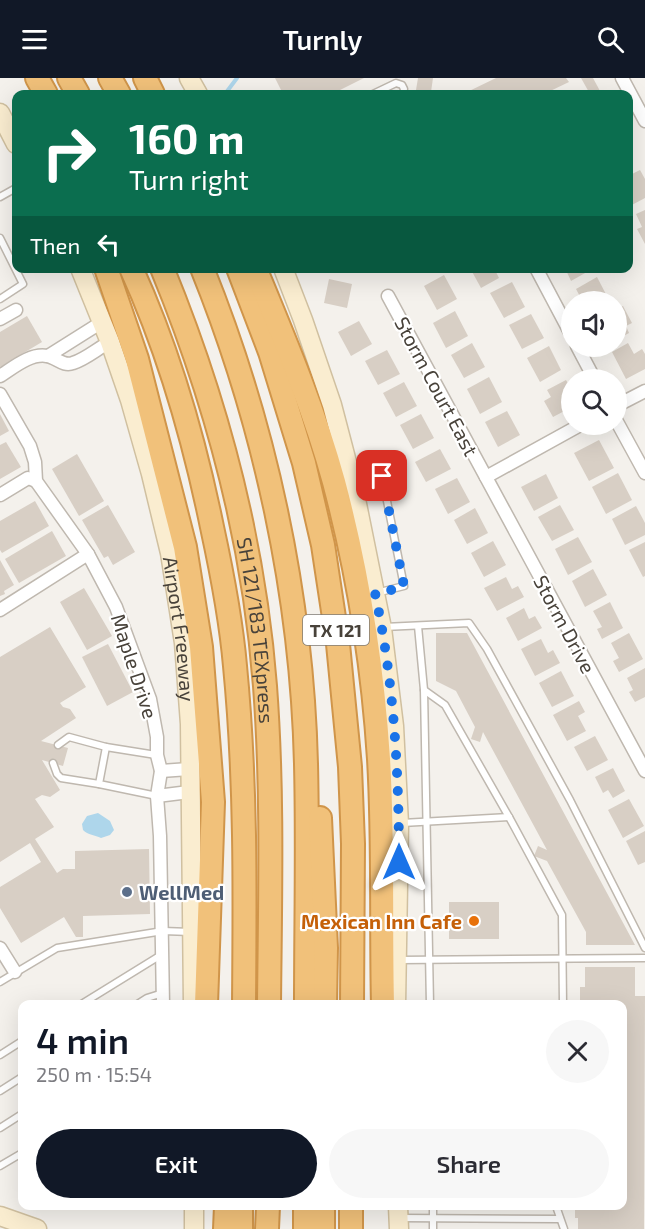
<!DOCTYPE html>
<meta charset="utf-8">
<style>
body{margin:0;font-family:"Exo 2",sans-serif;background:#f7f7f7;color:#2b2b33;height:100vh;display:flex;flex-direction:column;font-size:22px;white-space:nowrap}
*{box-sizing:border-box;margin:0}
p{font-size:20px;color:#7c7c81}
.icon{flex:none;width:33px;height:33px;fill:none;stroke:currentColor;stroke-width:2;stroke-linecap:round;stroke-linejoin:round}
.map{position:relative;flex:1;overflow:hidden}
.side{position:absolute;left:18px;top:922px;width:609px;height:210px;display:flex;flex-direction:column;background:#fff;border-radius:12px;box-shadow:0 6px 24px #0002}
.side>*{flex:none}
.hud{position:absolute;left:12px;top:12px;width:621px;height:183px;border-radius:12px;box-shadow:0 6px 24px #0002;background:#0b6e4f;color:#fff;overflow:hidden}
.tools{position:absolute;left:561px;top:213px;display:grid;gap:12px}
.tools a{display:grid;place-items:center;width:66px;height:66px;border-radius:50%;background:#fff;box-shadow:0 6px 24px #0002;font-size:30px}
.pin{position:absolute;display:grid;place-items:center;width:51px;height:51px;color:#fff;margin:-26px;border-radius:12px;box-shadow:0 3px 9px #0006}
.me{position:absolute;width:66px;margin:-33px;rotate:0deg;stroke-linejoin:round;filter:drop-shadow(0 0 4px #0008)}
.turn{display:flex;align-items:center;gap:21px;height:126px;padding:0 18px;font-size:27px}
.turn .icon{width:78px;height:78px;stroke-width:2.5}
.turn b{display:block;font-size:42px;line-height:51px}
.then{display:flex;align-items:center;height:57px;padding:0 18px;background:#0003;gap:12px;font-size:22px}
.round{display:grid;place-items:center;flex:none;width:63px;height:63px;border-radius:32px;background:#f7f7f7}
.summary{display:flex;align-items:center;justify-content:space-between;height:102px;padding:0 18px}
h1{font-size:36px;font-weight:600;line-height:45px;color:#111827}
.button{display:flex;gap:12px;margin-top:auto;padding:12px 18px}
.button a{flex:1;height:69px;border-radius:36px;background:#111827;color:#fff;font-size:24px;font-weight:600;line-height:69px;text-align:center}
.button a+a{background:#f7f7f7;color:#2b2b33}
header{display:flex;justify-content:space-between;align-items:center;height:78px;padding:0 18px;background:#111827;color:#fff;font-size:27px;font-weight:600}
.map>svg:first-child{display:block}
.water{fill:#aed6eb}
.lines{fill:none;stroke-linecap:round;stroke-linejoin:round}
.stream{stroke:#aed6eb;stroke-width:4}
.building{fill:#d8cfc5}
.service-casing{stroke:#bfb8af;stroke-width:9}
.minor-casing{stroke:#bfb8af;stroke-width:15}
.secondary-casing{stroke:#d0c0a0;stroke-width:21}
.motorway-casing{stroke:#d0954a;stroke-width:26}
.service{stroke:#fff;stroke-width:6}
.minor{stroke:#fff;stroke-width:12}
.secondary{stroke:#faedd0;stroke-width:18}
.motorway{stroke:#f1c17a;stroke-width:22}
.route{stroke:#1a73e8;stroke-width:10;stroke-dasharray:0 18}
.service-dot{fill:#5c6f8a;stroke:#fff;stroke-width:2}
.food-dot{fill:#e8710a;stroke:#fff;stroke-width:2}
.labels{text-anchor:middle;dominant-baseline:central;stroke-width:4.5;stroke-linejoin:round;paint-order:stroke}
.shield{fill:#fff;stroke:#7f7b75;stroke-width:1.5}
.shield-label{font-size:18px;font-weight:bold;fill:#48423a}
.street-label{font-size:20px;fill:#48423a;stroke:#fff}
.service-label{font-size:20px;font-weight:bold;fill:#4e5e75;stroke:#fff;text-anchor:start}
.food-label{font-size:20px;font-weight:bold;fill:#c56008;stroke:#fff;text-anchor:end}
</style>
<header><svg class="icon" aria-label="menu" viewBox="0 0 24 24"><path d="M4 6h16M4 12h16M4 18h16"/></svg>Turnly<svg class="icon" aria-label="search" viewBox="0 0 24 24"><circle cx="10" cy="10" r="6"/><path d="M15 15l6 6"/></svg></header>
<div class="map">
<svg width="645" height="1151" viewBox="0 0 645 1151">
<rect width="100%" height="100%" fill="#f4f1ec"/>
<path class="water" d="M98,735L110,743L114,752L110,757L101,760C95,757 88,757 83,752L82,746L87,738Z"/>
<g class="lines">
<path class="stream" d="M225,16L237,0"/>
</g>
<g class="building">
<path d="M275,0H364L332,16H283Z"/>
<path d="M418,0H433L431,14L416,12Z"/>
<path d="M496,0H566L569,4L544,16H463Z"/>
<path d="M581,0H593L600,13L590,16Z"/>
<path d="M640,92L645,101V120L628,129V98Z"/>
<path d="M645,132V166L637,151L642,149L636,136Z"/>
<path d="M470,190H494L499,200L481,210Z"/>
<path d="M565,190H594L571,203Z"/>
<path d="M444,197L457,221L437,232L424,208Z"/>
<path d="M597,199L610,224H583L576,211Z"/>
<path d="M329,201L352,206L347,230L324,225Z"/>
<path d="M512,204L525,229L504,240L490,215Z"/>
<path d="M623,228L632,245L626,248L629,255L616,262V231Z"/>
<path d="M455,233L468,258L446,270L433,245Z"/>
<path d="M531,236L544,260L522,271L509,247Z"/>
<path d="M27,238L42,264L0,289V254Z"/>
<path d="M359,243L372,266L351,278L338,254Z"/>
<path d="M472,265L485,289L464,300L451,277Z"/>
<path d="M628,265L634,276L642,271L645,276V291L626,301L612,274Z"/>
<path d="M549,268L561,292L540,304L527,280Z"/>
<path d="M387,272L400,296L378,307L365,283Z"/>
<path d="M489,299L502,324L480,336L467,311Z"/>
<path d="M566,302L572,313V329L553,339L544,323L551,319L547,312Z"/>
<path d="M404,304L417,328L396,339L383,315Z"/>
<path d="M507,333L520,357L498,369L485,344Z"/>
<path d="M0,336L9,353L0,358Z"/>
<path d="M421,336L434,360L413,371L400,347Z"/>
<path d="M599,362L614,390L589,403L574,375Z"/>
<path d="M6,364L21,389L0,401V367Z"/>
<path d="M440,371L451,391L426,404L415,384Z"/>
<path d="M77,376L104,423L79,438L52,391Z"/>
<path d="M618,395L632,422L606,436L592,409Z"/>
<path d="M546,396L558,420L534,433L521,409Z"/>
<path d="M457,400L470,424L448,436L435,411Z"/>
<path d="M35,423L49,448L2,475L0,472V443Z"/>
<path d="M108,427L135,474L113,487L108,478L104,480L82,442Z"/>
<path d="M560,427L574,452L552,463L538,439Z"/>
<path d="M636,428L645,445V457L625,467L612,441Z"/>
<path d="M475,430L488,455L467,466L454,442Z"/>
<path d="M52,453L66,478L19,505L5,481Z"/>
<path d="M578,459L592,484L568,497L555,471Z"/>
<path d="M493,463L506,487L484,499L471,475Z"/>
<path d="M645,464V498L643,499L629,472Z"/>
<path d="M0,482L14,507L4,513L5,516L0,518Z"/>
<path d="M593,491L607,517L585,529L572,503Z"/>
<path d="M506,499L512,511L518,508L524,519L497,533L484,510Z"/>
<path d="M84,510L112,558L87,572L60,524Z"/>
<path d="M610,524L623,550L602,561L597,551L602,549L593,533Z"/>
<path d="M524,530L529,541L535,538L542,550L518,563L506,540Z"/>
<path d="M50,549L86,609L60,625L63,629L70,631L76,640L41,663L68,670L63,688L42,682L60,712L50,719L42,717L35,721L54,749L35,761L57,795L63,791H75V773L149,771L150,836L83,838V859H76L64,839L21,865L0,830V809L41,784L30,765L0,784V579Z"/>
<path d="M436,555H467L635,867H586V854L547,783L534,778L538,768L547,772L483,654L480,664L471,661L475,649L456,613L436,603Z"/>
<path d="M629,555L643,581L619,594L613,583L619,580L611,565Z"/>
<path d="M541,561L548,575L553,572L560,585L535,598L521,571Z"/>
<path d="M108,566L133,614L107,628L82,579Z"/>
<path d="M645,590V619L635,624L629,614L633,612L627,600Z"/>
<path d="M561,593L574,618L552,629L539,605Z"/>
<path d="M579,623L585,634L578,638L586,653L567,663L553,637Z"/>
<path d="M595,658L608,682L587,693L574,669Z"/>
<path d="M613,690L625,713L613,720L608,712L603,715L595,699Z"/>
<path d="M629,721L644,748L623,760L608,732Z"/>
<path d="M645,753V784L638,787L626,763Z"/>
<rect x="449" y="824" width="50" height="37"/>
<path d="M585,889H635V918H645L644,1151H578V1140H575V1128H622V927H580V909H585Z"/>
</g>
<g class="lines">
<g class="service-casing">
<g id="service">
<path d="M373,16L396,5L402,7L404,11L403,16"/>
<path d="M0,119L16,110"/>
<path d="M0,160L23,206L0,221"/>
<path d="M353,402L379,396L382,398L404,508L376,515"/>
<path d="M418,548L424,612L445,627L509,739L562,837L563,927"/>
<path d="M384,549L469,545L487,571L570,722L645,870"/>
<path d="M424,612L430,927"/>
<path d="M58,667L69,659L106,669"/>
<path d="M156,677L106,669L99,706L157,718"/>
<path d="M53,685L57,696L61,700L99,706"/>
<path d="M402,745L509,739"/>
<path d="M400,882L645,880"/>
<path d="M0,904L57,870L163,853L191,854"/>
<path d="M80,927L161,877"/>
<path d="M136,927L147,920L163,915"/>
<path d="M0,977L22,963"/>
<path d="M0,1013L22,999"/>
<path d="M0,1050L22,1036"/>
<path d="M0,1088L22,1075"/>
<path d="M433,1128V1151"/>
<path d="M556,1128L564,1151"/>
<path d="M401,1140L560,1141"/>
</g>
</g>
<g class="minor-casing">
<g id="minor">
<path d="M622,0L645,43"/>
<path d="M536,190L572,258"/>
<path d="M388,218L645,693"/>
<path d="M0,241L16,232"/>
<path d="M577,268L595,302"/>
<path d="M48,278L102,244"/>
<path d="M0,298C13,290 30,275 47,278C56,279 63,289 73,285C86,281 98,270 110,264"/>
<path d="M0,316L30,368L35,384L36,403L88,476L116,529L150,621L157,659V677L161,693L157,718L160,758L163,927"/>
<path d="M616,328L645,313"/>
<path d="M616,342L645,395"/>
<path d="M486,399L582,346"/>
<path d="M0,417L28,400L36,403"/>
<path d="M0,532L88,476"/>
<path d="M161,693L189,691"/>
<path d="M157,718L189,714"/>
<path d="M0,870L15,894"/>
</g>
</g>
<g class="secondary-casing">
<g id="secondary">
<path d="M189,0L198,16"/>
<path d="M0,35L16,66"/>
<path id="s1" d="M80,190L110,264L130,322L151,396L170,475L184,565L190,646L193,927"/>
<path d="M283,190L303,242L332,327L354,411L382,550L394,648L399,746L396,927"/>
<path d="M194,1128V1151"/>
<path d="M398,1128L399,1151"/>
<path d="M0,1138L37,1151"/>
</g>
</g>
<g class="motorway-casing">
<g id="motorway">
<path d="M37,0L46,16"/>
<path d="M69,0L78,16"/>
<path d="M110,0L119,16"/>
<path d="M145,0L153,16"/>
<path d="M106,190L137,281L185,469L201,569L213,724L206,927"/>
<path d="M131,190C169,273 194,361 212,449C222,495 231,541 235,588C246,700 245,814 244,927"/>
<path id="s2" d="M162,190C217,324 254,465 265,608C273,714 270,821 269,927"/>
<path d="M202,190C265,346 302,518 306,686C308,766 306,847 306,927"/>
<path d="M238,190L270,274L304,385L323,467L338,566L350,689L353,766L352,927"/>
<path d="M255,190C284,260 314,331 334,404C358,494 373,588 379,681C384,763 381,845 383,927"/>
<path d="M320,740L326,870L325,927"/>
<path d="M225,1151L226,1128"/>
<path d="M241,1151V1128"/>
<path d="M267,1151L268,1128"/>
<path d="M305,1151V1128"/>
<path d="M323,1151V1128"/>
<path d="M351,1151V1128"/>
</g>
</g>
<use href="#service" class="service"/>
<use href="#minor" class="minor"/>
<use href="#secondary" class="secondary"/>
<use href="#motorway" class="motorway"/>
</g>
<g class="lines">
<path class="route" d="M382,398L404,508L402,510L375,515C394,603 399,695 399,784"/>
</g>
<circle class="service-dot" cx="127" cy="814" r="6"/>
<circle class="food-dot" cx="474" cy="843" r="6"/>
<g class="labels">
<rect class="shield" x="303" y="537" width="66" height="30" rx="4.5"/>
<g class="shield-label">
<text x="336" y="552">TX 121</text>
</g>
<g class="street-label">
<text transform="translate(437 308) rotate(62)">Storm Court East</text>
<text transform="translate(565 546) rotate(62)">Storm Drive</text>
<text stroke="none"><textPath href="#s1" startOffset="376">Airport Freeway</textPath></text>
<text stroke="none"><textPath href="#s2" startOffset="376">SH 121/183 TEXpress</textPath></text>
<text transform="translate(135 588) rotate(72)">Maple Drive</text>
</g>
<g class="service-label">
<text x="139" y="814">WellMed</text>
</g>
<g class="food-label">
<text x="462" y="843">Mexican Inn Cafe</text>
</g>
</g>
</svg>
<div class="tools">
<a><svg class="icon" aria-label="sound" viewBox="0 0 24 24"><path d="M4 9h4l5-4v14l-5-4H4zM17 9q2 3 0 6"/></svg></a>
<a><svg class="icon" aria-label="search" viewBox="0 0 24 24"><circle cx="10" cy="10" r="6"/><path d="M15 15l6 6"/></svg></a>
</div>
<div class="pin" style="left:382px;top:398px;background:#d93025"><svg class="icon" aria-label="arrive" viewBox="0 0 24 24"><path d="M6 21V4h12l-3 4 3 4H6"/></svg></div>
<svg class="me" style="left:399px;top:784px" viewBox="-20 -20 40 40"><path d="M0-17L14 15 0 8-14 15z" fill="#1a73e8" stroke="#fff" stroke-width="4"/></svg>
<div class="hud">
<div class="turn"><svg class="icon" aria-label="right" viewBox="0 0 24 24"><path d="M7 20v-9h11M14 6l5 5-5 5"/></svg><div><b>160 m</b>Turn right</div></div>
<div class="then">Then<svg class="icon" aria-label="left" viewBox="0 0 24 24"><path d="M17 20v-9H6M10 6l-5 5 5 5"/></svg></div>
</div>
<section class="side">
<div class="summary"><div><h1>4 min</h1><p>250 m · 15:54</p></div><a class="round"><svg class="icon" aria-label="close" viewBox="0 0 24 24"><path d="M6 6l12 12M18 6L6 18"/></svg></a></div>
<div class="button"><a>Exit</a><a>Share</a></div>
</section>
</div>
